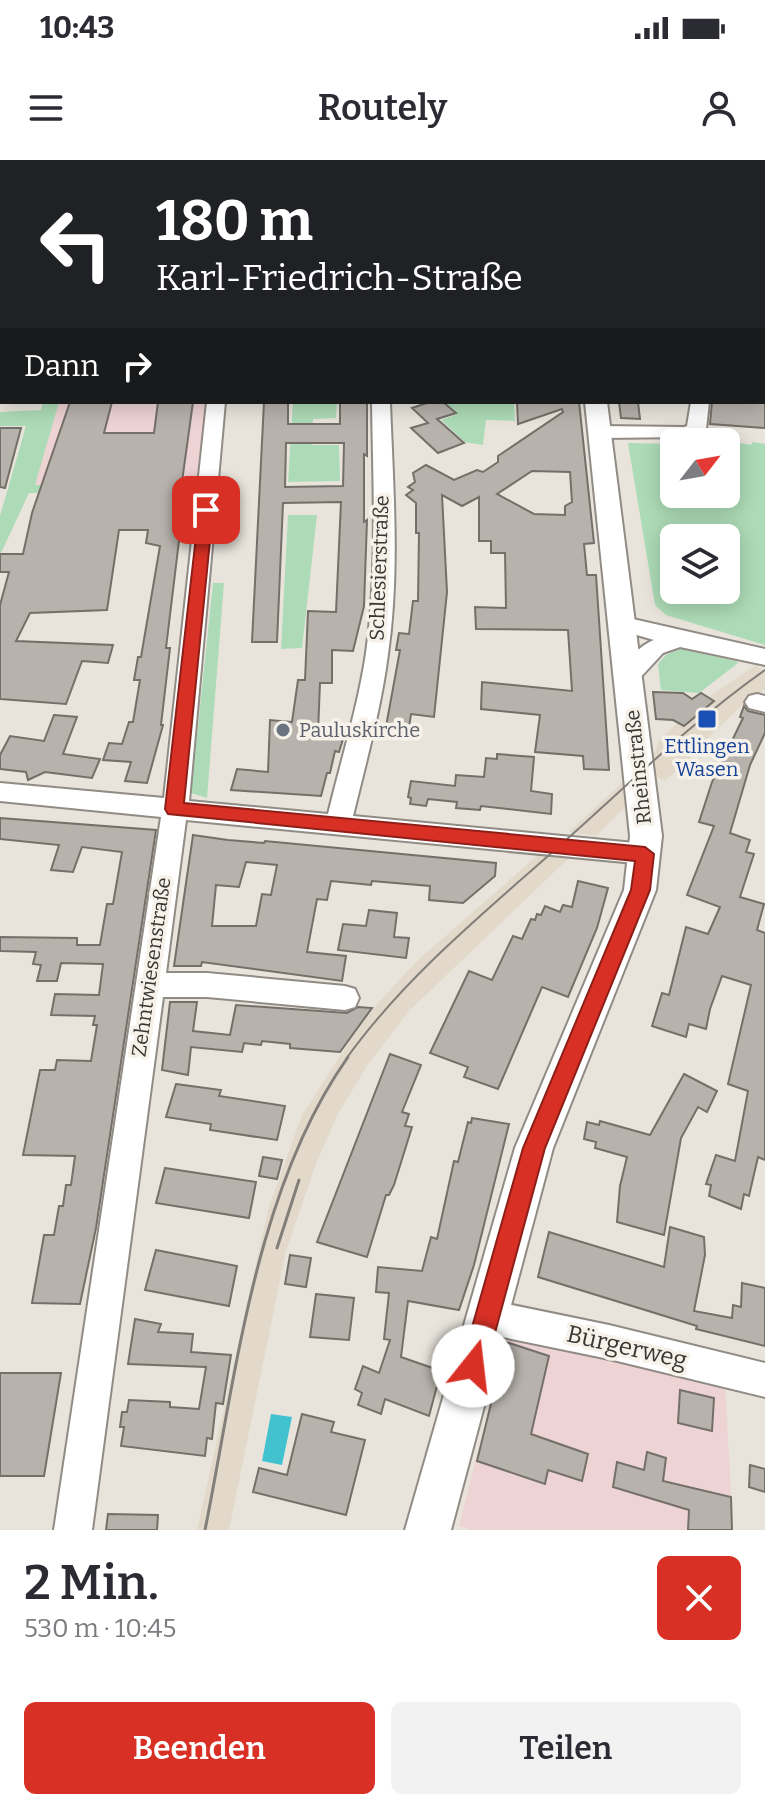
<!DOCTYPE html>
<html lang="de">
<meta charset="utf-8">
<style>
body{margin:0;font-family:Bitter,serif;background:#f2f2f3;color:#2b2b33;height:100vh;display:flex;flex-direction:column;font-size:30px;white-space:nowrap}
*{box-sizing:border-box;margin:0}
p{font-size:26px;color:#7c7c81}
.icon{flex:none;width:44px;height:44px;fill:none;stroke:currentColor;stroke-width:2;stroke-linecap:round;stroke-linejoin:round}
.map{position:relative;height:1370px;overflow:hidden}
.panel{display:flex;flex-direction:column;background:#fff;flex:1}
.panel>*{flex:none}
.top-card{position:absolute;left:0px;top:0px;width:766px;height:244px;box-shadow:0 4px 20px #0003;background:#202124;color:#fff;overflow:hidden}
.needle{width:52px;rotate:59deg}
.controls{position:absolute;left:660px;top:268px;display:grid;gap:16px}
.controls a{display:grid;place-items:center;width:80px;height:80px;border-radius:12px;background:#fff;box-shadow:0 4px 20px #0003;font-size:40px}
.pin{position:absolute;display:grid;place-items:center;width:68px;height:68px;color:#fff;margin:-34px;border-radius:16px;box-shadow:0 4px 12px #0006}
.me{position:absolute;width:88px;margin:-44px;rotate:16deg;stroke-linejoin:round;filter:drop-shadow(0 0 6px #0008)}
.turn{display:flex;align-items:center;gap:28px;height:168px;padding:0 24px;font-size:36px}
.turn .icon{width:104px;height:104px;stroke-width:2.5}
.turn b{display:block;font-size:56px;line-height:68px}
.then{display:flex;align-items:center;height:76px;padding:0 24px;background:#0003;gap:16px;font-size:30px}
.round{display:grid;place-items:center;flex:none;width:84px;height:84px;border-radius:12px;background:#f2f2f3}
.head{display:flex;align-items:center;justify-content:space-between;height:136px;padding:0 24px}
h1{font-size:48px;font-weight:600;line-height:60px}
.primary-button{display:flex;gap:16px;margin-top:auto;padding:16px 24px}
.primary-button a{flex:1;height:92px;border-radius:12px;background:#d93025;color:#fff;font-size:32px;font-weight:600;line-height:92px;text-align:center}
.primary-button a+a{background:#f2f2f3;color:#2b2b33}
.status{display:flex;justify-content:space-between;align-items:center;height:56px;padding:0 40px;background:#fff;direction:ltr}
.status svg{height:22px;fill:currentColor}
header{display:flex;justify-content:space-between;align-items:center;height:104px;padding:0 24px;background:#fff;font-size:36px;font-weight:600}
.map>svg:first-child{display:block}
.commercial{fill:#eed3d4}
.built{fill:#e2d9ca}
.green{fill:#addbb7;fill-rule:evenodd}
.water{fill:#42c1cf}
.building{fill:#b7b2ab;stroke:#747069;stroke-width:2;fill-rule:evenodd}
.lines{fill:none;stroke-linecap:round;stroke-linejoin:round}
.minor-casing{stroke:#908b84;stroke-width:4}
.major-casing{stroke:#908b84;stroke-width:4}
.minor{fill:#fff;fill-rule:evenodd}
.major{fill:#fff;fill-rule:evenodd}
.tram-far1{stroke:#827f7a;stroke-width:2}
.tram{stroke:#827f7a;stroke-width:3}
.route{fill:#d93025;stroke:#8d1f18;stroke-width:2}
.transit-dot{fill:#1a4fb4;stroke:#f6f1e9;stroke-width:3}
.worship-dot{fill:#6b7280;stroke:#f6f1e9;stroke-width:3}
.labels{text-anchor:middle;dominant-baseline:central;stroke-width:7;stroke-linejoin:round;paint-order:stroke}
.street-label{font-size:20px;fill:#383633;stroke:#f6f1e9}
.worship-label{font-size:20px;fill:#5b616d;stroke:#f6f1e9;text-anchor:start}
.transit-label{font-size:20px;fill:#164399;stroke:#f6f1e9}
.near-street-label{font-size:24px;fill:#383633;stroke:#f6f1e9}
</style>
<div class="status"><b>10:43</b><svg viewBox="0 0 49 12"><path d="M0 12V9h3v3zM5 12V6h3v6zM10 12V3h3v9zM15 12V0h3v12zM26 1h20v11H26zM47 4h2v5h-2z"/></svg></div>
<header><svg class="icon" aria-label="menu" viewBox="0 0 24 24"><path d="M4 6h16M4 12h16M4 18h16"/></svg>Routely<svg class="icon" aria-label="person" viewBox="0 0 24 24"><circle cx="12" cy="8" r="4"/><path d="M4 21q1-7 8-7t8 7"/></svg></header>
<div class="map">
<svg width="765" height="1370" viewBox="0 0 765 1370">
<rect width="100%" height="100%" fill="#e8e4dc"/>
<g class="commercial">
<path d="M59,242H206L196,322L34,325Z"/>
<path d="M507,1177L725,1224L733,1370H471L459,1366Z"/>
</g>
<g class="built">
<path d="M756,505L765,512V529L746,542L695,590L697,592L665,621L656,617L596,676L569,672L655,592L659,581L675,565L707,538Z"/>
<path d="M538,695L568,699L410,850L369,903L338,954L317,1001L286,1091L229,1370H197L268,1050L302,955L353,876L378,843L417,801Z"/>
</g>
<g class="green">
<path d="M43,242H59L35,325L196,322V330L29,333L0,395V356L26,266H0V252L41,250Z"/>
<path d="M293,242H337L336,258L313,259L312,285H339L340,321L288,322Z"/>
<path d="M445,242H514L515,261L486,260L483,285L465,282L441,260L457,254Z"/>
<path d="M709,277L751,285L753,282L765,284V485L666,455L655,445L628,283L674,284V334H726V282H680V278ZM674,378H726V430H674Z"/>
<path d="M288,355H317L302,488L281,489Z"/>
<path d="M213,423H224L207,638L191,633Z"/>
<path d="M680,489L736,501L738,503L699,533L661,530L658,504L666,495Z"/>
</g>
<path class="water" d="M271,1254L292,1257L282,1305L262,1301Z"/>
<g class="building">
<path d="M70,242H112L104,273H154L158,242H193L180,336H184L182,356L166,488H170L161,565H163L147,623L125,621L131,602L103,600L109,583L122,584L129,562H133L140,520H134L138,497H141L160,386L146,383L148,370H119L107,450L30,453L16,481L113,485L108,503L82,501L66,544L0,539V445L9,412H0V394H23L32,353Z"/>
<path d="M264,242H288V264H340V242H367V296L364,294V362L367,360L364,446L353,491L332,490V523H320L318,572L344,576L339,592L335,591L330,613H327L321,636L231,630L237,609L268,612L270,560L292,562L298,520H305L308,451L336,452L341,342L283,343L277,482H252ZM286,283H344L343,326L285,327Z"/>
<path d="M430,242H443L456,253L437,259L464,283L438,293L411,268L428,263L412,248Z"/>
<path d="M517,242H579L594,383L584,384L587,415H596L609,610L584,609L583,596L535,592L540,555L481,549L482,522L572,531L568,470L476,469L475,447L506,448L505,393H491V381H479V337L462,346L442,335L447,432L434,557L411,554L408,574L385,572L400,490H396L399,473L409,474L413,441H418L419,373H416V343L406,335L413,330L408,327L415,322L413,313L426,305L454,320L477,310L483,312L498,302V296L563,252L562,249L518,264ZM532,311L570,312L572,342L565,346V355L534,354L497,334Z"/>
<path d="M619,242H638L640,259L621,258Z"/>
<path d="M712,242H765V268L710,264Z"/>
<path d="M0,268H21L5,328L0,327Z"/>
<path d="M653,532L683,533L692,539L701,533L714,541L684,566L673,560L656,559Z"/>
<path d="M744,546L748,551L765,555V573L750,605L730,673L750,680L746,692L754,694L740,737L764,744L757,770L765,773V1000L758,997L749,1036L744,1034L741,1049L709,1036L711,1025L706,1024L716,995L735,1001L748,931L728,924L751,825L722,816L710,849L706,869L689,864L686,877L652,866L662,833L669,835L686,767L708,774L720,747L687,735L714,666L699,662L712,622L743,558L740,557Z"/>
<path d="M54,555L77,557L63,594L100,599L92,618L45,612L28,620L26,612L0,609V595L10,576L44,581Z"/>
<path d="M497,594L534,597L531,631L552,634L551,654L481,646L480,650L456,648L457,642L428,639L426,646L410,644L411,638L408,637L411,621L455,626L456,615L484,617L486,598L497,599Z"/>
<path d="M0,658L156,670L96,1068L80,1144L32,1143L44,1075H54L59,1046H63L66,1025H71L75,996L23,995L40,910H55L57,900L91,901L97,865H93L95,856L51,855L55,834L99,835L103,804L61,803L57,821H37L41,805L33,804L36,792L0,791V777L77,778V785H100L107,744H113L122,692L82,687L73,712L51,710L59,685L0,679Z"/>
<path d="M193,675L228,680L264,683L265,681L496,703L495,716L463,743L429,740L430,726L372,721L371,725L331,721L327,740L317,739L307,792L346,796L342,821L202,802L201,806H174ZM246,702L277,705L271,735L262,734L256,766H212L216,725L239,727Z"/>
<path d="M578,721L608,728L597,768L568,837L542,827L498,929L464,917L468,907L430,893L469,811L492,820L513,776L522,779L531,759L535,760L537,754L541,755L545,746L560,752L563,745L572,747Z"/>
<path d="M369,750L397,753L394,777L409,778L406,798L338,790L343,764L366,766Z"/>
<path d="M170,842H197L193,871L230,875L236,845L347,853L358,847L372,848L340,892L290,888V884L262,881L261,885L244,883L242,892L191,887L188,915L162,910Z"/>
<path d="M390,894L421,905L402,952L409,954L405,966L412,967L394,1025L389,1035H386L367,1097L317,1082Z"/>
<path d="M684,914L717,931L707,952L698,947L681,978L664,1075L617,1062L620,1026L627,997L595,988L596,982L584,979L587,962L599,965L600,961L650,975Z"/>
<path d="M176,924L221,930L219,936L285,946L277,980L210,970L211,964L166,957Z"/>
<path d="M472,958L509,964L474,1105L459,1150L408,1141L401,1197L441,1211L429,1256L385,1239L381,1254L358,1245L362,1233L355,1229L363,1206L379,1213L390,1180L384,1179L389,1133L376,1132L378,1107L422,1111L431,1077L437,1079L454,1001L458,1002L468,962L471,963Z"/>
<path d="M263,997L282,1000L277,1019L259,1016Z"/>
<path d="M165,1008L256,1022L249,1058L156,1043Z"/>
<path d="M670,1067L704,1077L705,1095L694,1151L732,1158L733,1145L741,1147L742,1123L765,1128V1186L696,1169L697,1166L538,1117L549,1072L664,1107Z"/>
<path d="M156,1090L237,1106L229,1146L145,1130Z"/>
<path d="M290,1095L311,1098L306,1127L285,1124Z"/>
<path d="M316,1134L354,1138L349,1180L310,1177Z"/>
<path d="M135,1159L161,1164L158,1172L193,1174L191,1192L231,1195L223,1244L216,1243L212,1279L207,1278L205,1296L121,1286L124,1267H120L122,1252H127L129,1240L170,1242V1247L199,1249L206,1207L128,1204Z"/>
<path d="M506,1182L549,1196L531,1274L588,1294L582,1321L548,1310L545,1324L477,1301Z"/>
<path d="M0,1213H61L44,1316H0Z"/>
<path d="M680,1230L714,1238L712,1271L678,1263Z"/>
<path d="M302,1254L334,1262L331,1272L365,1280L346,1355L253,1332L259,1308L287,1315Z"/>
<path d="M647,1292L666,1298L663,1321L731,1337L732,1370H688L689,1350L613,1327L617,1302L644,1310Z"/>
<path d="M750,1305L765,1309V1332L749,1327Z"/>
<path d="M108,1354L158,1355L157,1370H106Z"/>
</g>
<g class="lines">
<g class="minor-casing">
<g id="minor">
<rect x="191" y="0" width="14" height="2"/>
<path d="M262,0H276L277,2H263Z"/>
<path d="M765,11V21H764V11Z"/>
<rect x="0" y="107" width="2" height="10"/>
<path d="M207,242H225L189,641L328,654C341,600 358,547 366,493C378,410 373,325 372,242H390C393,326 400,411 388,494C381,549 366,602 353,656L645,684L654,687L658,694L654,701L645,704L186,660L166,813H207L345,826L355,829L359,838L355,847L345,850L207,837H163L92,1370H54L161,657L0,641V623L164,638Z"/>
<path d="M691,242H709L706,269L693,277L601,278L591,272L601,266L684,267L687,266Z"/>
<path d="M624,457L765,489V505L680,487L663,493L637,521H621L617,515C625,502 640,485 654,480L616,469L613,464L616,459Z"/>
<path d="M757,534L765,536V552L749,548L745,542L749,536Z"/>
<path d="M488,1140L609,1165L765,1203V1237L609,1199L488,1174L476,1169L471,1157L476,1145Z"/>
</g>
</g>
<g class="major-casing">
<g id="major">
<path d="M513,0H531L532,2H514Z"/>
<path d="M585,242H607L662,676L656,730L553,988L451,1370H405L515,988L624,730L630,676Z"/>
</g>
</g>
<use href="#minor" class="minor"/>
<use href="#major" class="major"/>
<path class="tram-far1" d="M346,899C407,814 489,749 566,680C631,622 694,560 765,510"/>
<g class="tram">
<path d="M277,1088L299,1020"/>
<path d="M205,1370C236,1216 255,1028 348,897"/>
</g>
</g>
<path class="route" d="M206,346L213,350L184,643L645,687L654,694L650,730L545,988L486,1206L482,1214L473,1218L465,1214L461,1206L523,988L631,730L635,701L168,654L165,649L199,350Z"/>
<rect class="transit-dot" x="697" y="549" width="20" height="20" rx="4"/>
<circle class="worship-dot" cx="283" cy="570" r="8"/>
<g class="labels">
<g class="street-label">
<text transform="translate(379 408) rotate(-88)">Schlesierstraße</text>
<text transform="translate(638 607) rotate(-96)">Rheinstraße</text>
<text transform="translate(151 807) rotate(-82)">Zehntwiesenstraße</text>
</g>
<g class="worship-label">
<text x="299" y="570">Pauluskirche</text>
</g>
<g class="transit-label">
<text x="707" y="586">Ettlingen<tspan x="707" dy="23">Wasen</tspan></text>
</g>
<g class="near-street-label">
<text transform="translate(627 1187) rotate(13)">Bürgerweg</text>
</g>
</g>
</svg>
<div class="controls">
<a><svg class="needle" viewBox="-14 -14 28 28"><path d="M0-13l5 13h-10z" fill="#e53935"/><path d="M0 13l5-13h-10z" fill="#7c7c81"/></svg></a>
<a><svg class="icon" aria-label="layers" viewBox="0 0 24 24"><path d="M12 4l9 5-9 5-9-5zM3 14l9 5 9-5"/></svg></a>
</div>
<div class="pin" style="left:206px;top:350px;background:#d93025"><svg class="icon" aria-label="arrive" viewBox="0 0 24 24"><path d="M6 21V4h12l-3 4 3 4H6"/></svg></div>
<svg class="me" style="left:473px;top:1206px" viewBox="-20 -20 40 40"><circle r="19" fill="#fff"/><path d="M0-13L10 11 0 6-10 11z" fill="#d93025"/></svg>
<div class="top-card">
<div class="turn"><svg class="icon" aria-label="left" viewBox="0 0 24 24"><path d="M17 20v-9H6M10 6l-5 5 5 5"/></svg><div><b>180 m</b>Karl-Friedrich-Straße</div></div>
<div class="then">Dann<svg class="icon" aria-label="right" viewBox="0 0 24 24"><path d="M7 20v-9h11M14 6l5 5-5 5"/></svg></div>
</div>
</div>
<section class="panel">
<div class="head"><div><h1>2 Min.</h1><p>530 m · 10:45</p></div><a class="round" style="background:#d93025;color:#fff"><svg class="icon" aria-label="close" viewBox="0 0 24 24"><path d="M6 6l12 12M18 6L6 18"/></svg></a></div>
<div class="primary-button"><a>Beenden</a><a>Teilen</a></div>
</section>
